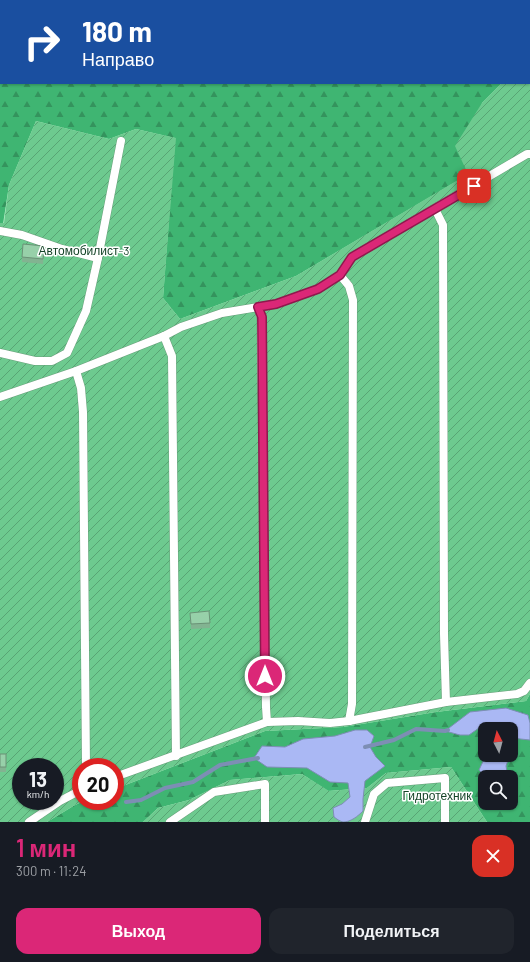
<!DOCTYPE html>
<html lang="ru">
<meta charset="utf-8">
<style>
body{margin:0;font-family:Barlow,sans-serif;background:#20242c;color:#f1f3f6;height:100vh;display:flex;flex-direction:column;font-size:15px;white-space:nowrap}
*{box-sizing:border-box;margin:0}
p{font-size:13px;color:#9ea1a6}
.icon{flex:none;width:22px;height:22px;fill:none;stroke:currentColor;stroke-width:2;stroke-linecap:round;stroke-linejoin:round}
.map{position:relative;height:822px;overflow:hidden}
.details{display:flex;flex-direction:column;background:#171b24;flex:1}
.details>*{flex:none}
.banner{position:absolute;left:0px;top:0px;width:530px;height:84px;box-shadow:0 1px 3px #0004;background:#1a4fa0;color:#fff;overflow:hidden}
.needle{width:26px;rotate:354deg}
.buttons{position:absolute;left:478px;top:722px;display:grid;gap:8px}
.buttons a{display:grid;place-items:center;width:40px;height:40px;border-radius:8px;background:#171b24;box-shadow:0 1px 3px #0004;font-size:20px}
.speed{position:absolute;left:12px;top:758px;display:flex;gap:8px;font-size:20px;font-weight:700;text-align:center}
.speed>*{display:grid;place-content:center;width:52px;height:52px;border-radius:50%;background:#171b24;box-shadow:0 1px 3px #0004;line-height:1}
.speed small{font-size:10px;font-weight:400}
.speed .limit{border:6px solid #d22;background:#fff;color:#111}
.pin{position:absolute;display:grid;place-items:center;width:34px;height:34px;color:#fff;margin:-17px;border-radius:8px;box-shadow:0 2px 6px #0006}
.me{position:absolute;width:44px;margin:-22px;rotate:0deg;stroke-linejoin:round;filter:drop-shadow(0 0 3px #0008)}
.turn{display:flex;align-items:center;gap:14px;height:84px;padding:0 16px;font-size:18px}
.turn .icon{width:52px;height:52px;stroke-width:2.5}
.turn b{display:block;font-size:28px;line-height:34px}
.round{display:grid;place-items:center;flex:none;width:42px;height:42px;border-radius:12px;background:#20242c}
.head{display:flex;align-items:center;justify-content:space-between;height:68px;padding:0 16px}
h1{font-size:24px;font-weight:600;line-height:30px;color:#db2777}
.button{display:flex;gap:8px;margin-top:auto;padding:8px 16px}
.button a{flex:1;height:46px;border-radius:12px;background:#db2777;color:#fff;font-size:16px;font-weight:600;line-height:46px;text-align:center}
.button a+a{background:#20242c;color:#f1f3f6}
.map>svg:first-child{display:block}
.forest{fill:url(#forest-firs);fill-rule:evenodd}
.garden{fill:url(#garden-furrows);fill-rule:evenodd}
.water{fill:#aab8f4;stroke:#7d8eb4}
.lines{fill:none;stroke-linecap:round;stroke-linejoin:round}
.stream{stroke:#7d8eb4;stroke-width:4}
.service-casing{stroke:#69a07b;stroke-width:9}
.service{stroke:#fff;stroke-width:8}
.wall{fill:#82b391}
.building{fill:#97d0a9;stroke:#6a9276}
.route-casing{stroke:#8e194d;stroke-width:10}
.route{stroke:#db2777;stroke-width:7}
.labels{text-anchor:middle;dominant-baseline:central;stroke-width:3;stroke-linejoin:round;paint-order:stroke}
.park-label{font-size:12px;fill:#154428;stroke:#fff}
</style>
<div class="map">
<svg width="530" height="822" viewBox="0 0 530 822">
<defs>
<pattern id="forest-firs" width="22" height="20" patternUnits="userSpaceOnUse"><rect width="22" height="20" fill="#3fb572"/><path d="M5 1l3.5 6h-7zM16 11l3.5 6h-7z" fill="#34935d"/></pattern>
<pattern id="garden-furrows" width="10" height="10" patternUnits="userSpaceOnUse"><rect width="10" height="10" fill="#6dca8f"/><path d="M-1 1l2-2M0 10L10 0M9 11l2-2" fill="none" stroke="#58a474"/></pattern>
</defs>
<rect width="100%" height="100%" fill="#b6f0c8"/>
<g class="forest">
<path d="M0,0H530V62L529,63V1H1V83H502L482,103L469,174L296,276L180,319L163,298L175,138L136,129L109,139L36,121L9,185L3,224L0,223Z"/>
<path d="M530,694V822H487L451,767L386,773L367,788L328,791L302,774L230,780L189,800L158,808L143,822H47L75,805L84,801H115V789L265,731L343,727L436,712L526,701ZM485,729H511V755H485ZM485,777H511V803H485Z"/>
</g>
<g class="garden">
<path d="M530,62V694L526,701L436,712L343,727L265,731L115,789V767H81V801H84L75,805L47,822H0V223H4L9,185L36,121L109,139L136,129L176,138L163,298L180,319L296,276L468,174L455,146L482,103L502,83H529V63ZM21,767H55V801H21Z"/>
<path d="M451,767L487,822H143L158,808L189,800L230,780L302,774L329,791L367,788L386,773Z"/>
</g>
<g class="water">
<path d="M506,708L528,715L530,723V740L511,738V729H485V740V732L479,728L469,735H460L445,731L470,712Z"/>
<path d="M355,730H367L374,736L370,747L376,757L385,766L365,781L363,799V811C358,816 351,822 343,822C339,821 337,819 334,817L333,808L342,804L350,797L348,783L330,782L307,768L267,767L254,758L262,746L285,747L303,739L335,736Z"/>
<path d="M486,755H510L506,766L508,777L485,776L479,770Z"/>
</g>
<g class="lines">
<g class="stream">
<path d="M36,0L37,1"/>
<path d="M529,23H530"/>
<path d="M365,747L394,740L416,729L445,731L448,730"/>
<path d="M126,802L141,800L165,788L193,782L220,765L258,758"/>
</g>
<g class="service-casing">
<g id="service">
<path d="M435,209L443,225L444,634L446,702"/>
<path d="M0,231L22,235L62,249L98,258"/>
<path d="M340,275L349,286L353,300L352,704L349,721"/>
<path d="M258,307L261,317L266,707L267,722"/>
<path d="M164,336L172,356L176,756"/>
<path d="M0,353L35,361H52L67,353L86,311L98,258L121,141"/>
<path d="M76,371L81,388L83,412L86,767"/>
<path d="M0,397L76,371L164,336L181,327L222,313L276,304L318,289L340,275L352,257L527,154H530"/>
<path d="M115,777L267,722L298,721L330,723L349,721L446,702L517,694L524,691L530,683"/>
<path d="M29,822L60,801L81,790"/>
<path d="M170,822L214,792L265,784V822"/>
<path d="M365,822L374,794L387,783L445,778V822"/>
</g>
</g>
<use href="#service" class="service"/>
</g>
<g class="wall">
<path d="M44,251L43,264L22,262V257Z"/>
<path d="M190,613L210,623V628L191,629Z"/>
<path d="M0,754L6,759V772H0Z"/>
</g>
<g class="building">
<path d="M23,244L44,246L43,259L22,257Z"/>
<path d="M209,611L210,623L191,624L190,613Z"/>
<rect x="0" y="754" width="6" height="13"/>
</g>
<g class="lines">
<g class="route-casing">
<path id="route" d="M265,676L262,317L258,307L276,304L318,289L340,275L352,257L474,186"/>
</g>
<use href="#route" class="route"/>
</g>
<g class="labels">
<g class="park-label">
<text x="84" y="250">Автомобилист-3</text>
<text x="437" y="795">Гидротехник</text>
</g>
</g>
</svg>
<div class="buttons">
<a><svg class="needle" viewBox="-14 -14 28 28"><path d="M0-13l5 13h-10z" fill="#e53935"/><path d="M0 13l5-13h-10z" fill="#9ea1a6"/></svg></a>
<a><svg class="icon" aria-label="search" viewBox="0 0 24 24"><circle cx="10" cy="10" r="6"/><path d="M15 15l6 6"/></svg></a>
</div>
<div class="speed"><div>13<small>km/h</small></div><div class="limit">20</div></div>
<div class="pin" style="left:474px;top:186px;background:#d93025"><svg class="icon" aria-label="arrive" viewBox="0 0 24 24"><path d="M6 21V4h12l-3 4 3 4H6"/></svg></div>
<svg class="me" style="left:265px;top:676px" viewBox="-20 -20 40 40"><circle r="17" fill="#db2777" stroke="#fff" stroke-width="3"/><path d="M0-11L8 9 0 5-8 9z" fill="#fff"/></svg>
<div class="banner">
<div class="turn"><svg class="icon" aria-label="right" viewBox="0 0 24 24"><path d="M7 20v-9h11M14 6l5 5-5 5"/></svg><div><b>180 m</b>Направо</div></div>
</div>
</div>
<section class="details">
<div class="head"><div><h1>1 мин</h1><p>300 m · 11:24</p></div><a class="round" style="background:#d93025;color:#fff"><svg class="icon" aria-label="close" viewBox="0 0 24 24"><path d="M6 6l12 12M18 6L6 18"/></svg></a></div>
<div class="button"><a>Выход</a><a>Поделиться</a></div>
</section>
